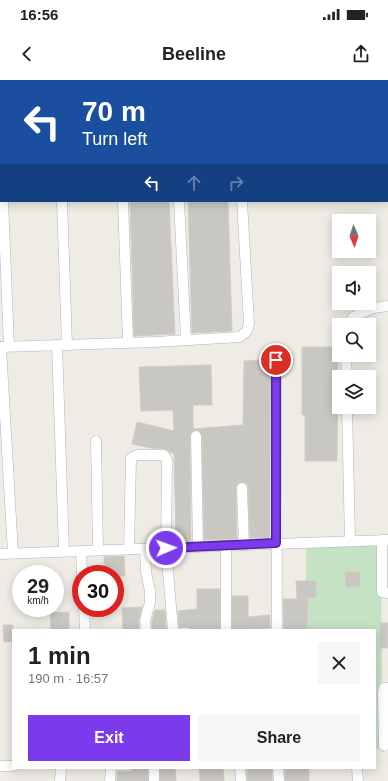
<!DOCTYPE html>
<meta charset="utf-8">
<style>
body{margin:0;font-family:Helvetica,sans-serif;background:#f6f6f6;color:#222;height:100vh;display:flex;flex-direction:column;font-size:15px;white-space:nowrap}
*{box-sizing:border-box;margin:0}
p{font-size:13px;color:#767676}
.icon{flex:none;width:22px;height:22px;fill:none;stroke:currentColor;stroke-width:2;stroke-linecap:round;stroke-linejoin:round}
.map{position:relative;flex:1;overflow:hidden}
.side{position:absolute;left:12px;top:549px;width:364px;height:140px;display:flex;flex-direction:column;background:#fff;border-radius:0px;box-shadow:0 2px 10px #0003}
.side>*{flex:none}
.top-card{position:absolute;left:0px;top:0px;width:388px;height:122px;box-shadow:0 2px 10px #0003;background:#1a4fa0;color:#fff;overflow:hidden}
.needle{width:26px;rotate:177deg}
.buttons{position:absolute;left:332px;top:134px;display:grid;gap:8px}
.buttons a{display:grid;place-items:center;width:44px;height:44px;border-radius:0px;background:#fff;box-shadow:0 2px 10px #0003;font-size:20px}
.speed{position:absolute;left:12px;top:485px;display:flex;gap:8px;font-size:20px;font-weight:700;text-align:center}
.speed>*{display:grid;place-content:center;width:52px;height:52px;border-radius:50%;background:#fff;box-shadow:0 2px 10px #0003;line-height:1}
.speed small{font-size:10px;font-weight:400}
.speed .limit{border:6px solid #d22;background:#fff;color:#111}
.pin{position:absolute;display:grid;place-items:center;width:34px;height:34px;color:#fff;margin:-17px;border:2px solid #fff;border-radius:50%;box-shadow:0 1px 4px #0007}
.me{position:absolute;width:44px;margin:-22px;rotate:88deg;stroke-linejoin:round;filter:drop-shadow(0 0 3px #0008)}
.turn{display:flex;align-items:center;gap:14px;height:84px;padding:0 16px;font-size:18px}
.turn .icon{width:52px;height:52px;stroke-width:2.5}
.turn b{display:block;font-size:28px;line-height:34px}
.lanes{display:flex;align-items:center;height:38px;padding:0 16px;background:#0003;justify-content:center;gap:20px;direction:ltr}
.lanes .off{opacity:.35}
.round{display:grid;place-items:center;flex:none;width:42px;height:42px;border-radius:0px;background:#f6f6f6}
.overview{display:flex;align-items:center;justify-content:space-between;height:68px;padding:0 16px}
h1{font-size:24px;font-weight:600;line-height:30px}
.action{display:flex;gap:8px;margin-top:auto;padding:8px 16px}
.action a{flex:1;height:46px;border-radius:0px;background:#7c3aed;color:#fff;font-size:16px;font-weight:600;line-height:46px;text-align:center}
.action a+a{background:#f6f6f6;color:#222}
.status{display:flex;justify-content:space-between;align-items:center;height:28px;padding:0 20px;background:#fff;direction:ltr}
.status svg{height:11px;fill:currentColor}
header{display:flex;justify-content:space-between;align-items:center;height:52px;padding:0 16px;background:#fff;font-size:18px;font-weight:600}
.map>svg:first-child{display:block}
.green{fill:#c5e2c5}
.building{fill:#c9c7c2;stroke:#d2cdc4}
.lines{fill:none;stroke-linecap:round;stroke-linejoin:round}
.minor-casing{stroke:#b2b5b9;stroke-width:11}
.minor{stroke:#fff;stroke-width:10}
.route-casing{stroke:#51269a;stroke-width:10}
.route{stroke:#7c3aed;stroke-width:7}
</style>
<div class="status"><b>16:56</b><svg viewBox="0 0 49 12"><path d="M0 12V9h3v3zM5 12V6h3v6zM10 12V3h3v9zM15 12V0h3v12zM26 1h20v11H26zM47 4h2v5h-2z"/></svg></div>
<header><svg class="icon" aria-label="back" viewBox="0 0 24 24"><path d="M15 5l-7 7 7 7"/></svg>Beeline<svg class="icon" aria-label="share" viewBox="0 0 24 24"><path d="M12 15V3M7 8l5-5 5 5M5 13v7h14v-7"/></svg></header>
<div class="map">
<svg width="388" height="701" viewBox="0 0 388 701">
<rect width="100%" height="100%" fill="#eeece5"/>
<path class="green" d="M306,466H381L382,663L379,669H375V550H306Z"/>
<g class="building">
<path d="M130,121H169L175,254L134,256Z"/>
<path d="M188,121H228L232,251L192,253Z"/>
<path d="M302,267H338L337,381H305V335H302Z"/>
<path d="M270,280V458H250L248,408L247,404L242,402L238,403L236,408L237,459L204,460L202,356L199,351L196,350L191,353L190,356L191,461H176L174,374L164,369L151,368L132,364L137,342L174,351L173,330L141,331L139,287L211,285L212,325H193V349L243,345L244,281Z"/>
<path d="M124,476L125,496H115V494H105L104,477Z"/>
<path d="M345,492H360V506L346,507Z"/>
<path d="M296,501H316V517H308L307,550H284L283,519H297Z"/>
<path d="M197,509H220V550H189V547L179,548L178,531L197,529Z"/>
<path d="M232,516H248V537L270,535V548L232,550Z"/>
<path d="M142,527L139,540V550H123L122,528Z"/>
<path d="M155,530H165L166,550H152V541Z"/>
<path d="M69,532V550H51L50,533Z"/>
<rect x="380" y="543" width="8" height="25"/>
<path d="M3,545H13V561L4,562Z"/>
<path d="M132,688H148V701H117V691H132Z"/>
<path d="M160,688H175L176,701H160Z"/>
<path d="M199,688H223L224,701H200Z"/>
<rect x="247" y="688" width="25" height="13"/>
<rect x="285" y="688" width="24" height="13"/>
</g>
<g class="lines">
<g class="minor-casing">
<g id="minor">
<path d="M56,0V1"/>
<path d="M0,49H1"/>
<path d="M0,81H1"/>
<path d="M3,121L9,266"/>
<path d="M62,121L67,265"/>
<path d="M123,121L128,262"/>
<path d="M179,121L186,260"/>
<path d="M349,245L353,237L373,228L388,226"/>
<path d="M57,265L64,471"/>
<path d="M0,267L155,262L240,257L247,251L249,244L242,121"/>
<path d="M1,267L13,473"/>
<path d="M346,275L347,297"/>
<path d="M276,280L277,550"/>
<path d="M347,327L350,461"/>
<path d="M196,356L198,467"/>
<path d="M96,361L98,470"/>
<path d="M242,408L244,465"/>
<path d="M382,460V512L388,513"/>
<path d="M129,469L131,378L137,375H164L167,380L166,468L173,550"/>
<path d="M145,469L146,492L150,511V522L145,541L146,550"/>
<path d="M81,471L82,494"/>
<path d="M0,474L388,460"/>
<path d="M84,528L85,550"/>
<path d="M226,550V466"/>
<path d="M384,666L383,612L384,608H388"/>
<path d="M0,686H13"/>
<path d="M240,688L241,701"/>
<path d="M278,688L279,701"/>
<path d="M357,688L358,701"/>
<path d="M60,701L61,688"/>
<path d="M110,701L111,688"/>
<path d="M154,701V688"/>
</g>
</g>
<use href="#minor" class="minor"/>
</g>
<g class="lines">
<g class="route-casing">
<path id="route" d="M166,468L276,463V280"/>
</g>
<use href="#route" class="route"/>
</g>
</svg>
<div class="buttons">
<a><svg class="needle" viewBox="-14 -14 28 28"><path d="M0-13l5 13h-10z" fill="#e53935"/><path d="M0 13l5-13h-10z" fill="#767676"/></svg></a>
<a><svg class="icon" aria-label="sound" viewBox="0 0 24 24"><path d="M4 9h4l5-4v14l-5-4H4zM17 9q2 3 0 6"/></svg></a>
<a><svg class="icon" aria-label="search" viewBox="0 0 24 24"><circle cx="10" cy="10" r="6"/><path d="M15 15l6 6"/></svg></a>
<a><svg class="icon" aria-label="layers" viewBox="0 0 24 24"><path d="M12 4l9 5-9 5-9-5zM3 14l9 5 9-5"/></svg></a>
</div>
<div class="speed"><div>29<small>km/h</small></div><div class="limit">30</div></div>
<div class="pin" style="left:276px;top:280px;background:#d93025"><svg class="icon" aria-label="arrive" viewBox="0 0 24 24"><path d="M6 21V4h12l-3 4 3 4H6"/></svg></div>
<svg class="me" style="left:166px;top:468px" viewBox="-20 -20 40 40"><circle r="17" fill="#7c3aed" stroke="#fff" stroke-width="3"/><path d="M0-11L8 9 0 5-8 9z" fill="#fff"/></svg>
<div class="top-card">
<div class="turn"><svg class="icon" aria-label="left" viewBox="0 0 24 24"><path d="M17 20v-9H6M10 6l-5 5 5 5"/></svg><div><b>70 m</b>Turn left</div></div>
<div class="lanes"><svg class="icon" aria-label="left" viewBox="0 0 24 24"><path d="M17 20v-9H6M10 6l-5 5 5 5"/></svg><svg class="icon off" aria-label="ahead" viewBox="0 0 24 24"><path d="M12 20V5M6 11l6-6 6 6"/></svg><svg class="icon off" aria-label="right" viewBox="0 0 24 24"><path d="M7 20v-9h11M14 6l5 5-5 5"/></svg></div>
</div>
<section class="side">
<div class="overview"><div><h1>1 min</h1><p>190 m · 16:57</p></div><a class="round"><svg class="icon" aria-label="close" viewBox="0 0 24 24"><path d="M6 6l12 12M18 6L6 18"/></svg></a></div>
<div class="action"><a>Exit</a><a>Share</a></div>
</section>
</div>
